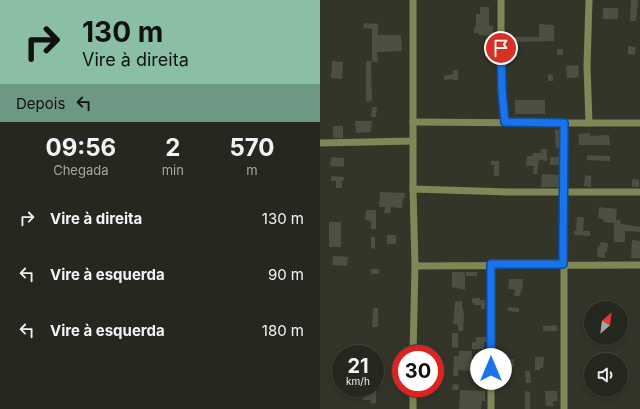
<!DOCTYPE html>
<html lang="pt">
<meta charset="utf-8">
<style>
body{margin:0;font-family:Inter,sans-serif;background:#2e3028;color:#f1f3f6;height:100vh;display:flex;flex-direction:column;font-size:15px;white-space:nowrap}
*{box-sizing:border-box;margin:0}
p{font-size:13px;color:#a4a6a4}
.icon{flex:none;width:22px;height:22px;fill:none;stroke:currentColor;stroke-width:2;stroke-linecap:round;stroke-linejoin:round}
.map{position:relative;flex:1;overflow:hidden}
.details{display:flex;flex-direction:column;background:#26281f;width:320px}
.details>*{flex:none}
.top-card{background:#8abfa5;color:#111;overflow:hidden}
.needle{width:26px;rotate:28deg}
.fabs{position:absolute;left:264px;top:301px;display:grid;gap:8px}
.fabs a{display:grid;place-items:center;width:44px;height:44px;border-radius:50%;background:#26281f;box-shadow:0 2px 6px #0003,0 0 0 1px #42443d;font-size:20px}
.speed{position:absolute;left:12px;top:345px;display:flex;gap:8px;font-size:20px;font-weight:700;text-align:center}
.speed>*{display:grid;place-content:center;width:52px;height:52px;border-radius:50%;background:#26281f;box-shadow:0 2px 6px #0003,0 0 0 1px #42443d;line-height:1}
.speed small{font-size:10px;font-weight:400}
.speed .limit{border:6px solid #d22;background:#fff;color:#111}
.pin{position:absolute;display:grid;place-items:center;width:34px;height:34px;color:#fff;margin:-17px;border:2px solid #fff;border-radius:50%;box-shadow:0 1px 4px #0007}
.me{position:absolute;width:44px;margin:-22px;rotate:0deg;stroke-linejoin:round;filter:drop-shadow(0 0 3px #0008)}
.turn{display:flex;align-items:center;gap:14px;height:84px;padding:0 16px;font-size:18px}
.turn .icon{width:52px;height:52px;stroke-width:2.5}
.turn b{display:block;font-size:28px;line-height:34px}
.then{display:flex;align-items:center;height:38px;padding:0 16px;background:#0003;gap:8px;font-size:15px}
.eta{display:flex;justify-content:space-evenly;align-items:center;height:68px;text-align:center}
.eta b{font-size:24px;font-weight:700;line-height:28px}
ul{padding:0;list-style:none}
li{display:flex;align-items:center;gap:12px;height:56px;padding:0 16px}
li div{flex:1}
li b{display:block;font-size:15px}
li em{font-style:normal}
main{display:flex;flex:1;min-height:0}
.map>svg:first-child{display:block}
.building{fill:#4d4f42}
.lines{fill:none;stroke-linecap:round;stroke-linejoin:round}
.minor{stroke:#808656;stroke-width:7}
.route-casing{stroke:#114b97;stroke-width:10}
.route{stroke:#1a73e8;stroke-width:7}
</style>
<main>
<section class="details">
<div class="top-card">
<div class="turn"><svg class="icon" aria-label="right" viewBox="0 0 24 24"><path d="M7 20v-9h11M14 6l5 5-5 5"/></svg><div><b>130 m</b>Vire à direita</div></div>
<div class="then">Depois<svg class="icon" aria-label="left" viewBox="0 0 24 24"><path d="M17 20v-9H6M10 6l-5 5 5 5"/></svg></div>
</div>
<div class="eta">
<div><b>09:56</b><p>Chegada</p></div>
<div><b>2</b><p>min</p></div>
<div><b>570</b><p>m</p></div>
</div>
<ul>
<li><svg class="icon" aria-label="right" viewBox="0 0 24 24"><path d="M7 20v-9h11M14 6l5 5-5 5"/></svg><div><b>Vire à direita</b></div><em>130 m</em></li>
<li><svg class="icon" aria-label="left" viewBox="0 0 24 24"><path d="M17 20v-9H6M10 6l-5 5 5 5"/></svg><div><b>Vire à esquerda</b></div><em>90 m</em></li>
<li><svg class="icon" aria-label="left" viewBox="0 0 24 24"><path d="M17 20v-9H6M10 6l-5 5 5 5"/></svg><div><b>Vire à esquerda</b></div><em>180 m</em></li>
</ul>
</section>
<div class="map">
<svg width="320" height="409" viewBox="0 0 320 409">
<rect width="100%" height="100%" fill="#333529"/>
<g class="building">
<path d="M311,0H318L316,21H310Z"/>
<path d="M160,7H169V26H173V36L159,35V33H154V27H156V14H160Z"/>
<rect x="283" y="8" width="15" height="11"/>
<path d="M44,23L58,24V35H81L82,51L57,52L58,62H52V29L43,28Z"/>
<path d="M219,24L234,25V41L191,42V37H219Z"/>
<path d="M308,46L316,47L315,55L308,54Z"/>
<rect x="237" y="49" width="6" height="6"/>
<path d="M12,61L23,62L22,79L11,78Z"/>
<path d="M46,61H51L52,101L46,102Z"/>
<path d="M258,65L259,77L247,78L246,66Z"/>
<path d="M133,70H138V80H133V79L124,80V76L133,74Z"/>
<path d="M228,74L233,75V81H228Z"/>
<rect x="195" y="100" width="30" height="14"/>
<path d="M52,107H57L56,117H51Z"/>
<path d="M35,121H52L51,132L36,133Z"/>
<rect x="13" y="126" width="10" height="12"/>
<path d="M235,130H239V148H236Z"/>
<path d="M270,133V136L289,135L290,145H259L258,134Z"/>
<path d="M221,149H227V161L219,160L217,174H213L214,166H206L207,156H213V153H221Z"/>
<path d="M267,155L290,156V161L267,160Z"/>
<path d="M11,157L24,158V167L10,166Z"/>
<rect x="230" y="157" width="9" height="8"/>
<path d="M171,161H179V176H174V165H171Z"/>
<path d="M222,174L239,175V187H221Z"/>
<path d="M265,175L271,176V187L264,186Z"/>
<path d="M11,176L24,177V181H22V188H16V181H11Z"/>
<path d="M312,179L319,180V187H312Z"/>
<path d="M60,192L85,193V198H83L82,208L71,207L70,213H64L65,207H59Z"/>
<path d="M279,207L297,209L296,220H300L301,224L320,227V232L305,231V242H294V223L283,222V219L278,218Z"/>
<path d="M46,210H56V229H51V221L45,220Z"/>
<path d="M257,217H264L263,231H270V236L254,235V230L256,231Z"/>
<rect x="9" y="222" width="12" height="25"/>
<rect x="67" y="235" width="9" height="9"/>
<path d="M51,237H55V249L51,248Z"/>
<path d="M312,240L320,241V258H311Z"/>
<path d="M280,242L288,243L287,252H285V258L277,257L278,246H280Z"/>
<path d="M13,256L28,257L27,266L12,265Z"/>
<rect x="51" y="269" width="8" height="5"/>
<path d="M132,272H145V290L132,287Z"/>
<rect x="146" y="272" width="11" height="4"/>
<path d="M189,279H203L202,290H201L200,296H194L195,290L188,289Z"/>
<path d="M152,298H160V300H165V309H161V305H154V303H152Z"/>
<path d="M142,301V308H143L144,317L143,331H138V325L133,324L135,302Z"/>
<path d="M188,307L199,308V312L188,311Z"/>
<path d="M53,308H58V327H52Z"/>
<path d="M237,325V331H223V326Z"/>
<path d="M132,333H138V348L132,347Z"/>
<path d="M156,337H166V342H164V349H152V342H156Z"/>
<path d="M139,351H152V364H157V371L138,370V376H133L134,356H139Z"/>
<path d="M215,357H224L223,368H220V370H215Z"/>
<rect x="186" y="359" width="8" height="8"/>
<rect x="74" y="371" width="7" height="12"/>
<path d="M205,371H210L211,383H206Z"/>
<path d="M133,384L139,385L138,390H132Z"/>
<path d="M44,388H56V403H50L51,400H43Z"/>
<path d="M140,390L165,391V401H162L161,409H139Z"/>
<path d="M205,391L210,392V409H205Z"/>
<path d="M225,391H237L238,401H233V406H226Z"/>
</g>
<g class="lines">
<g class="minor">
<path d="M93,0V189L95,266L93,354"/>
<path d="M181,0V67L185,122"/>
<path d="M93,122L244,123H320"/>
<path d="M269,123L267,66L269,0"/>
<path d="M0,143L93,141"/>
<path d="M93,189L189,192H320"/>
<path d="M171,264V409"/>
<path d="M95,266L320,265"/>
<path d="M93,409V388"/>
<path d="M244,409V123"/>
</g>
</g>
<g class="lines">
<g class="route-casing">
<path id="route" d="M171,369V264H243L244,123L185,122L182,91L181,48"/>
</g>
<use href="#route" class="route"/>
</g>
</svg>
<div class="fabs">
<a><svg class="needle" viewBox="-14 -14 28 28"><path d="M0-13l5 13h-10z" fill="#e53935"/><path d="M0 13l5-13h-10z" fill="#a4a6a4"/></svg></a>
<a><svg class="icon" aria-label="sound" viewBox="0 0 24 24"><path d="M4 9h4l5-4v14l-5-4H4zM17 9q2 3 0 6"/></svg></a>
</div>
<div class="speed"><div>21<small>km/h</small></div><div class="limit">30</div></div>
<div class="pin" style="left:181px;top:48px;background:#d93025"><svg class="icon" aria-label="arrive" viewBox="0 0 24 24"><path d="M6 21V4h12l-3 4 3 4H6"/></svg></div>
<svg class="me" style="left:171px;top:369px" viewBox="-20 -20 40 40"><circle r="19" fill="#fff"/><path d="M0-13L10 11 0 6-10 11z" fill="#1a73e8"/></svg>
</div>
</main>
